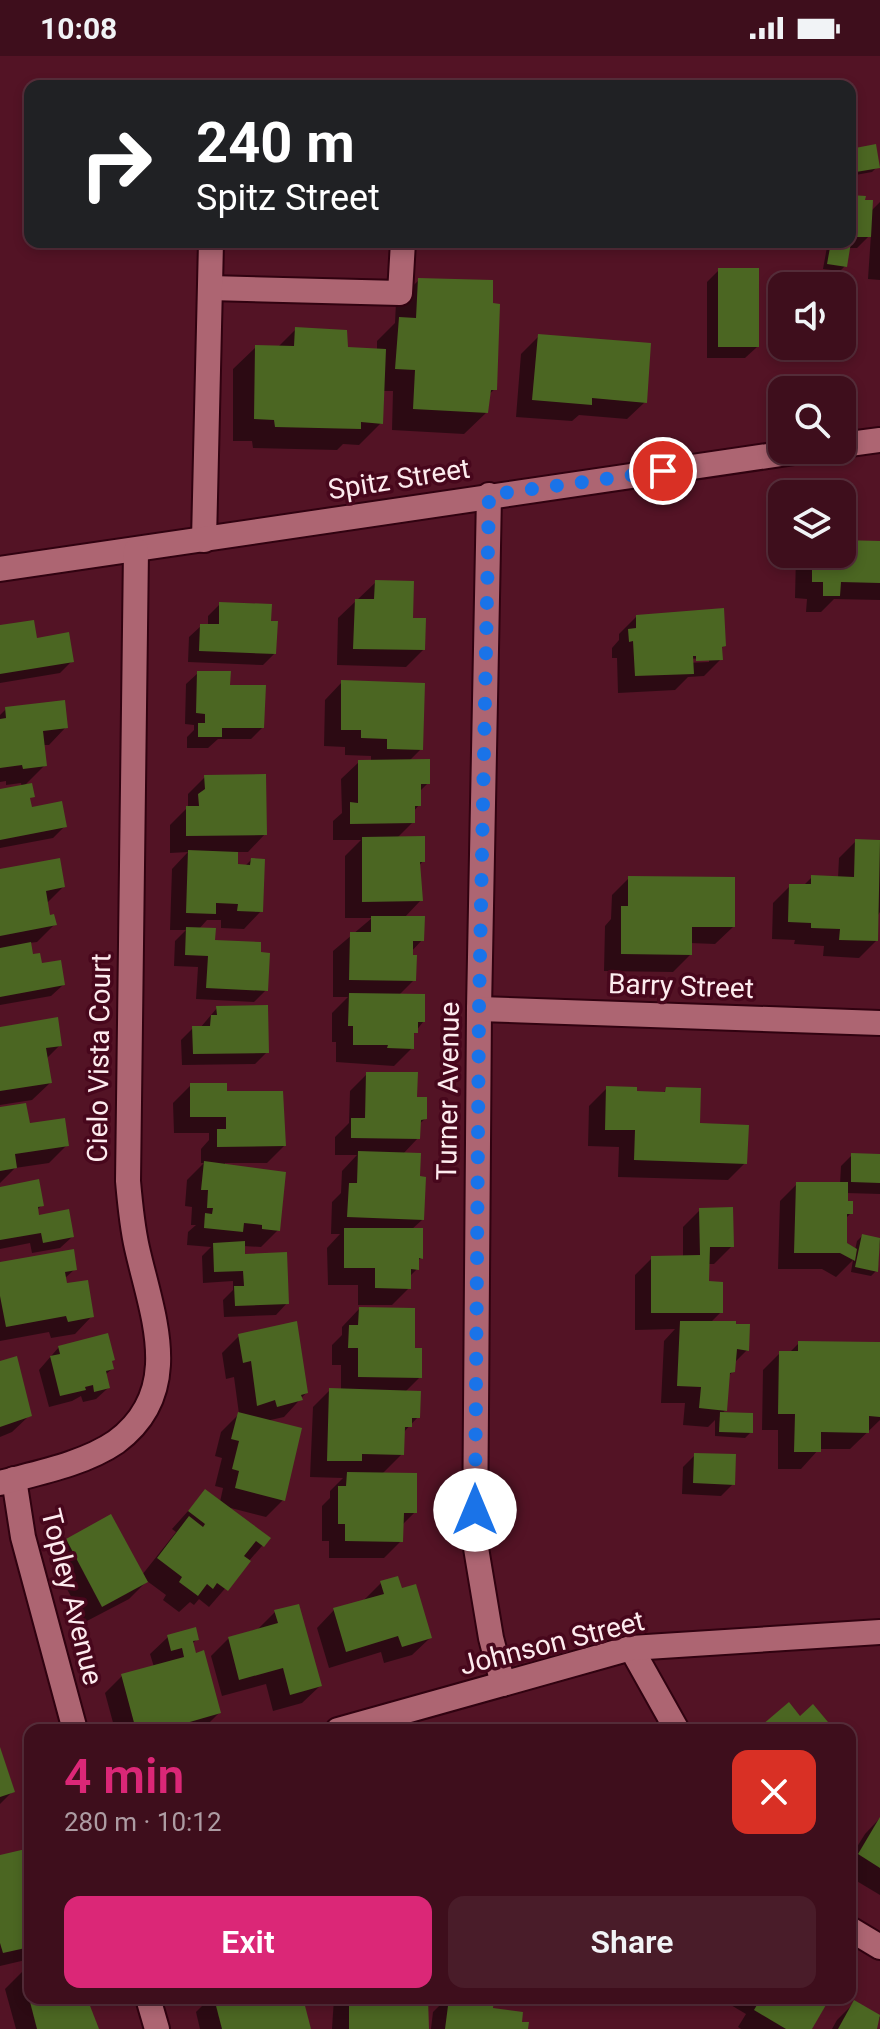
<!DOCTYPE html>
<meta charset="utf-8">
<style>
body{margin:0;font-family:Roboto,sans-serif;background:#491c29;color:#f1f3f6;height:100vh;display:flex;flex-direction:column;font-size:30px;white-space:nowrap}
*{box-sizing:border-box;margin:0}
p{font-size:26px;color:#ad9ca3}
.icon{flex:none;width:44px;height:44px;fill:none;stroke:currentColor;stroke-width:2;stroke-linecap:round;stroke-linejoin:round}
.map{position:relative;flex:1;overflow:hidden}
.drawer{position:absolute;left:24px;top:1668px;width:832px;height:280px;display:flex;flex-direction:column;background:#3e0e1c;border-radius:16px;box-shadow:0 4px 12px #0003,0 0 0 2px #572e3b}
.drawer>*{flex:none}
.top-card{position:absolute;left:24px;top:24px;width:832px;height:168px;border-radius:16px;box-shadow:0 4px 12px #0003,0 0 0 2px #572e3b;background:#202124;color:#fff;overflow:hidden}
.controls{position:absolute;left:768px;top:216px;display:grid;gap:16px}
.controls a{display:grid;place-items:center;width:88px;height:88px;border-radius:16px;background:#3e0e1c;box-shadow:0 4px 12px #0003,0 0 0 2px #572e3b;font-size:40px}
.pin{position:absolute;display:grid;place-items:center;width:68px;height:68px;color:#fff;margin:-34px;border:4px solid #fff;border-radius:50%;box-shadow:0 2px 8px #0007}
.me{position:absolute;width:88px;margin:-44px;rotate:0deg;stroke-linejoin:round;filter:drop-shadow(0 0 6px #0008)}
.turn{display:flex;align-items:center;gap:28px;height:168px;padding:0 40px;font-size:36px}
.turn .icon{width:104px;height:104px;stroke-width:2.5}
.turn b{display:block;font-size:56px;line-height:68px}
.round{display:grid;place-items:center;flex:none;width:84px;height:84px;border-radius:16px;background:#491c29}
.overview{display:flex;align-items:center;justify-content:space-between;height:136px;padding:0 40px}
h1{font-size:48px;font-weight:600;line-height:60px;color:#db2777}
.primary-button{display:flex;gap:16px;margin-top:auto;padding:16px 40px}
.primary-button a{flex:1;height:92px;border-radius:16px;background:#db2777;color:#fff;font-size:32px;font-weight:600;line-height:92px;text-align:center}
.primary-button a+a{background:#491c29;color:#f1f3f6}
.status{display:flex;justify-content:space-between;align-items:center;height:56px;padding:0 40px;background:#3e0e1c;direction:ltr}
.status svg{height:22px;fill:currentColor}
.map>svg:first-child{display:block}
.shadow{fill:#0007;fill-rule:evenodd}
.building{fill:#4b6622}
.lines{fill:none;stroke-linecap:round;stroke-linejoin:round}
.minor-casing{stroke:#300210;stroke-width:28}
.minor{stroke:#ad6572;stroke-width:24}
.route{stroke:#1a73e8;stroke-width:14;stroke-dasharray:0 25.2}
.labels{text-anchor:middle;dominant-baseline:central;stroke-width:7;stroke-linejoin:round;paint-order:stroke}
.street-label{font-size:28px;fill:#fdebee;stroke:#47071c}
</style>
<div class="status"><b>10:08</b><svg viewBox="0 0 49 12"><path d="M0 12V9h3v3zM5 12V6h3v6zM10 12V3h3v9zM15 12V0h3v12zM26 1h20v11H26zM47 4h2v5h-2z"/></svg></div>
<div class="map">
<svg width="880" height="1973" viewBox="0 0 880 1973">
<rect width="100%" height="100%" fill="#531325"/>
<g class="shadow">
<path d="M850,95L877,111L872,116L850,120Z"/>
<path d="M850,141L870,156L880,146V224L868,223L871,178L857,192H848L845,210L840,215L823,213L827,191H822V186H850Z"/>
<path d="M719,214L757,291L745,302H707V226Z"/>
<path d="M419,224L495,333L488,339L487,356L464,378L392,374L393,335H383L381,367L359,389L343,388L337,394L253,392L252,385H233V313L256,291L277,292L296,273L346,293L377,295V285L395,267L396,246Z"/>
<path d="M539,280L645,346L627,363L579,359L572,365L516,361L521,298Z"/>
<path d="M842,476L843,486L880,487V544L834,543L821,556H806L807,543L795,542L796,498H842Z"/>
<path d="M376,526L411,564L423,594L406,611L337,609L338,562Z"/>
<path d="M220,548L269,567L275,597L263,609L188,606L189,581L201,570H208V560Z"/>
<path d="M636,561L724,590L720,593L721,603L704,620L688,621L675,634L618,637L617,602H612V592L619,584V578ZM709,602V606L686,607V603Z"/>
<path d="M0,571L35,584L72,605L60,617L0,627Z"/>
<path d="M198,617L228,631L262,672L251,683H218L208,692H187V681L194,674V669L185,668L186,628Z"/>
<path d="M342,626L421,693L409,705L428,727L419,736V749L413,756V766L397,782L423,805L419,810L421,844L404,862L422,884L411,896L414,924L398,940L423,966L412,980V992L394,1010L336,1006V986H332V957L348,941H333V895L372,862H345V800L361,784H333V765L342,757L341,723L359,706H371V700L345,699V691L324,690L325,644Z"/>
<path d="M6,653L66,671L49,689H42L45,709L24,730L32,740L28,744L30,753L65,770L53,782L0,792V735L22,731L21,727L6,729V725L0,726V659Z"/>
<path d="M205,721L265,778L248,796H236V810H245L251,804L261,855L244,873L221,872V864H207L198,874L266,934L254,946L196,943L198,911L174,910L175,885L186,874H170L172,813L188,796L170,797V769L188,751V738Z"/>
<path d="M856,785L880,786V856L878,859L877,884L859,902L823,900L824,890L794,888L795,884L772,883L773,847L790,830H803L812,821L838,822L839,802Z"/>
<path d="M0,815L63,831L46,848L48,861L54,869L37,886L29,887L32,900L63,929L51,940L0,949Z"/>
<path d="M629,822L733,871L715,888L690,887V899L673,916L604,915L605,870L611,863L612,839Z"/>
<path d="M217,952L267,996L255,1008L182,1009L181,984L193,972H200Z"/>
<path d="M0,973L60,989L46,1003L50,1027L32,1044L0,1049Z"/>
<path d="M367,1018L415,1043L425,1063L418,1069V1082L402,1099L422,1164L411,1174L421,1202L417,1205V1213L409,1221V1232L392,1249H358V1229H328L327,1192L340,1178H331L332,1146L341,1137L342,1115L357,1099H335V1081L349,1067L350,1035Z"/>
<path d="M191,1029L225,1037L284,1090L267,1107H225V1110L278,1174L261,1191L243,1190V1200L287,1247L276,1259L224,1261L223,1244L233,1234V1225L203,1227L202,1200L211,1191L187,1189L188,1176L196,1169H191L192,1151L185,1150L187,1124L204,1107H201V1093L209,1084V1077H174L173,1047Z"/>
<path d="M607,1032L635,1037L662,1038L667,1033L698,1069L745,1107L728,1124L618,1121L619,1091L588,1090L589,1050Z"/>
<path d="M0,1053L28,1069L67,1089L49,1107L15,1112L0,1127Z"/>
<path d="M852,1099L880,1100V1138L846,1137L851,1157L845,1163V1188L855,1194L857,1185L862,1180L880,1184L876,1215L871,1220L851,1216L853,1204L836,1221L822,1213H778L780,1145L797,1128H840L841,1110Z"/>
<path d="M0,1133L42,1149L37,1154L38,1161L72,1181L60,1192L32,1197L30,1187L0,1193Z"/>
<path d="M700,1154L732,1190L714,1208H708L707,1227L721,1256L710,1267L747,1294L734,1307L733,1315L728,1321L726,1354L721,1358L751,1376L745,1382L715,1380V1364L708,1371L683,1369L685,1347H661L664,1285L675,1273L635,1274V1219L652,1202L683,1201V1171Z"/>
<path d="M0,1208L75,1213L64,1223L65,1230L92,1260L75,1278L51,1282L49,1276L0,1285Z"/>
<path d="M359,1253L413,1294L420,1321L405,1336L418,1361L402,1378V1398L382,1418L415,1456L401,1470V1485L384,1502H329V1485H322V1450L330,1442V1435L343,1422L310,1421L313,1351L330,1334H341V1309H332V1289L342,1279V1271Z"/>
<path d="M239,1280L306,1337L284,1361L266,1365L283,1444L266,1461L227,1451L268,1483L209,1551L199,1543L194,1549L190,1546L179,1556L163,1544L166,1539L147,1525L129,1543L85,1566L50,1502L67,1485L142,1519L176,1476L172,1473L206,1435L220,1446L223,1432L215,1430L222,1402L215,1400L221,1376L239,1358L234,1321L226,1323L222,1297Z"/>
<path d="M799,1287L880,1288V1364L850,1393H819L801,1413H778V1374H762L763,1314L780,1297H789Z"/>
<path d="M59,1291L110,1306L112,1313L105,1319L108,1332L96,1343L83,1346L81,1340L72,1345L49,1351L39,1314Z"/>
<path d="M0,1307L30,1359L12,1376L0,1381Z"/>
<path d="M695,1399L733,1428L721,1440L682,1438L683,1411Z"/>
<path d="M381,1527L401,1535L430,1582L412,1599L384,1607L381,1596L329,1612L317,1572L334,1554L364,1544Z"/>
<path d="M275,1556L320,1630L302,1647L273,1655L266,1628L222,1640L211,1600L229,1582L258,1573Z"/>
<path d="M168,1581L197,1583L192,1588L219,1657L202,1674H115L105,1637L122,1620L154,1611L150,1598Z"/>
<path d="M0,1696L13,1735L0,1748Z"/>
<path d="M880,1762V1839L850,1821V1802L865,1778Z"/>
<path d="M30,1794V1903L0,1910V1801Z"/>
<path d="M30,1914V1942H86L97,1973H16L5,1933L22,1916Z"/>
<path d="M210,1942H301L309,1973H200L196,1956Z"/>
<path d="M334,1942H426L427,1973H332Z"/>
<path d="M447,1942L492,1945L490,1954L526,1973H431L433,1956Z"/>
<path d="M719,1942H828L809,1973H741L738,1971L746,1958Z"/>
<path d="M854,1947L880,1961L875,1973H832L837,1964Z"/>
</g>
<g class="building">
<path d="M876,88L880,112L850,117V93Z"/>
<path d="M850,139L866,140L865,144H873L871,181H850Z"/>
<path d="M831,186H851L847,211L827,208Z"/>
<rect x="718" y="212" width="41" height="79"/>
<path d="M418,222L493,224V247L500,248L497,334H491L488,357L413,353L415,314L395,313L399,261L416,262Z"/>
<path d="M295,271L347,274L348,291L386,293L383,368L361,366V373L275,371L274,364L254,363L255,289L294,290Z"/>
<path d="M538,278L651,287L647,347L592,342V349L532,344Z"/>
<path d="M842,484L880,485V527L841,526L840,540H823V526H812V498H842Z"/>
<path d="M375,524L414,525L413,562H426L425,594L353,593L355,543H374Z"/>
<path d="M219,546L272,548L271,565H278L276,598L199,595L200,568H219Z"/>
<path d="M724,552L726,590L722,591L723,604L696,605V600H693L694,618L635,620L633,585L629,586L628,573L636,572V559Z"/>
<path d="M34,564L37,582L69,576L74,606L0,618V569Z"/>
<path d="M197,615H231L230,629H266L264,672H222V681H198V667H205V658L196,657Z"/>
<path d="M341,624L425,627L423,694L387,693V683L361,682V674H341Z"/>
<path d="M65,644L68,672L43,675L47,710L23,713L22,709L0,712V663L6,662L5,651Z"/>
<path d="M430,703V728H421V750H415V767L350,768V746L358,747V704Z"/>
<path d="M266,718L267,779L186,780V750H199L198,738L205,733L204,719Z"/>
<path d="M32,727L35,741L30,742L32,751L62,745L67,771L0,784V733Z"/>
<path d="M425,780V806H420L423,845L362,846V781Z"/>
<path d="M855,783L880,784L878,885L839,884L840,873L811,872V867L788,866L789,828H811V819L854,821Z"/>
<path d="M188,794L238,796V808L250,809L251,802L265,803L263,856L237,855L238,848L216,847V858L186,857Z"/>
<path d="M60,802L65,831L46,835L50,859L54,858L57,869L0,880V813Z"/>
<path d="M628,820L735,821V871H692V899L621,898V850H628Z"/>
<path d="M371,860H425L424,885H413V899H417L416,925L349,924L350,876H371Z"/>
<path d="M186,871L216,872L215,884L261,886V896L270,897L268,935L206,932L208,900L185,899Z"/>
<path d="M31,886L33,898L40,897L42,907L61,904L65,929L0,941V892Z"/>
<path d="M349,937L425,938V966H418V977H414V993L387,992L388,989H353V970H348Z"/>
<path d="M268,949L269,997L193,998L192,970H210L211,959H217L216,950Z"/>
<path d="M58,961L62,990L46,992L52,1027L0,1035V971Z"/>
<path d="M366,1016H418L417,1041H427V1063L421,1064L420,1083L351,1082V1062H365Z"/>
<path d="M190,1027H227V1035H283L286,1090L217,1091V1073H226V1061H190Z"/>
<path d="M606,1030L637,1031V1035L665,1036L666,1031L701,1032L700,1067L749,1069L747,1108L634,1104L635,1074H605Z"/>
<path d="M26,1047L30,1067L65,1062L69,1090L15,1098L17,1112L0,1115V1051Z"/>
<path d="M358,1095L421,1097L420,1120L426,1121L424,1164L347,1161L349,1127H357Z"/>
<path d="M851,1097L880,1098V1127L851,1126Z"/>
<path d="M204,1105L286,1116L280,1175L262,1173V1169L244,1167L243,1176L204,1172L205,1157L212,1158L213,1152H207L208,1134H201Z"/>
<path d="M39,1123L44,1150L38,1151L39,1159L69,1153L74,1181L43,1187L41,1177L0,1184V1131Z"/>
<path d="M796,1126H848V1145H853V1158H847V1187L857,1193L855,1205L840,1197H794Z"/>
<path d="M733,1151L734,1191H710L709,1225L723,1226V1257H651V1200L700,1199L699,1152Z"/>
<path d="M344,1172H423V1203L419,1202V1214L411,1213V1233L375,1232V1212H344Z"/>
<path d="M862,1178L880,1182L878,1216L855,1211Z"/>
<path d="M245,1185V1198L287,1196L289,1248L235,1250L234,1230H244L243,1215L214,1216L213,1187Z"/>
<path d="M74,1193L77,1214L65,1216L67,1227L88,1224L94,1261L68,1266L66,1260L6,1271L0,1240V1206Z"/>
<path d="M359,1251L415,1252V1292H422V1322L358,1321V1292H348L349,1269H358Z"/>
<path d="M297,1265L308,1337L301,1339L303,1344L277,1351L275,1344L257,1350L251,1305L243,1307L238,1278Z"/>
<path d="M680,1265H736V1268H750L749,1295L737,1293L735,1316L730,1317L727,1355L699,1352L701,1331L677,1330Z"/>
<path d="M108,1277L115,1304L112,1305L114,1313L106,1315L110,1332L94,1336L93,1329L85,1331L86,1334L60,1340L50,1300L60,1298L58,1290Z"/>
<path d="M798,1285L880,1286V1361L869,1360V1377L821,1376V1396H794L795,1358H778L779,1295H798Z"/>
<path d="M17,1300L32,1360L0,1371V1305Z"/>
<path d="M329,1332L421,1335L420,1362H412V1371H405L404,1399L362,1398V1405H327Z"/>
<path d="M238,1356L302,1372L285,1445L235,1432L239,1415L232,1413L239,1385L231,1383Z"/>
<path d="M720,1356L753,1357V1377L719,1376Z"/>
<path d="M694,1397L736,1398L735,1429L693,1427Z"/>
<path d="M347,1416L417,1417V1457H404L403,1486L345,1485V1468H338V1430H346Z"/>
<path d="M205,1433L271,1482L264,1491L256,1485L244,1500L251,1505L228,1535L217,1527L213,1533L207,1528L198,1540L179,1526L182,1521L157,1502L189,1460L203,1471L205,1468L188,1455Z"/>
<path d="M111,1458L148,1526L102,1551L66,1483Z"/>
<path d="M398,1520L402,1532L416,1528L432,1582L402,1591L398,1580L346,1596L333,1552L384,1538L380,1525Z"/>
<path d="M299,1548L322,1630L290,1639L283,1612L239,1624L228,1581L278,1567L274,1554Z"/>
<path d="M196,1571L199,1584L193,1585L196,1597L204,1594L221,1657L162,1674H136L121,1618L184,1601L182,1592L171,1595L167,1579Z"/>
<path d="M789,1646L800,1660L813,1648L828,1666L818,1674H756Z"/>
<path d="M0,1691L15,1736L0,1741Z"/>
<path d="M880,1761V1812L858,1798Z"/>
<path d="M30,1792V1891L3,1897L0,1887V1799Z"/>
<path d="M29,1942H87L99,1973H37Z"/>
<path d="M214,1942H303L311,1973H222Z"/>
<path d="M349,1942H428L429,1973H349Z"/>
<path d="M449,1942L494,1943L493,1952L523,1956L522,1966H529L528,1973H445Z"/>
<path d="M761,1942H830L812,1973H786L754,1954Z"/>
<path d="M854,1944L880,1959L877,1973H838Z"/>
</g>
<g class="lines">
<g class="minor-casing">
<g id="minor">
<path d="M210,232L400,237L403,186"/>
<path d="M842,389L880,384"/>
<path d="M489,439L479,953L475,1486L491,1582L503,1628"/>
<path d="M204,484L211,186"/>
<path d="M0,513L808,394"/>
<path d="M479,953L880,967"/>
<path d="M14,1423L23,1481L75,1674"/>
<path d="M0,1427C37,1417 84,1408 116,1386C185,1335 152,1259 137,1192C132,1170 130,1148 128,1125L136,494"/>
<path d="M631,1592L677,1674"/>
<path d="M338,1674L631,1592L880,1576"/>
<path d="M850,1873L880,1891"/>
<path d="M148,1942L157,1973"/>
</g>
</g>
<use href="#minor" class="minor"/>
</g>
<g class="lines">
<path class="route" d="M475,1454L479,953L489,439L663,415"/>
</g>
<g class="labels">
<g class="street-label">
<text transform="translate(399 423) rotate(-9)">Spitz Street</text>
<text transform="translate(681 930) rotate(2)">Barry Street</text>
<text transform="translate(99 1002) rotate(-89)">Cielo Vista Court</text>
<text transform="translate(448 1035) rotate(-89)">Turner Avenue</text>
<text transform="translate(72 1541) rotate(76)">Topley Avenue</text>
<text transform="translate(552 1587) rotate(-14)">Johnson Street</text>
</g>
</g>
</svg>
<div class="controls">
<a><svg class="icon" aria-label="sound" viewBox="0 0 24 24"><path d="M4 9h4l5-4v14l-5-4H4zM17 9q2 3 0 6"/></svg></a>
<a><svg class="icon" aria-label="search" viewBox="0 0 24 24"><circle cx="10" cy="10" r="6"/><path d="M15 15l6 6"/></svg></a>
<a><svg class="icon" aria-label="layers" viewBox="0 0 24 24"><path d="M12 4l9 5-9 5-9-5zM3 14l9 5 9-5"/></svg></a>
</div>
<div class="pin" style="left:663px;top:415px;background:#d93025"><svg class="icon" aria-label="arrive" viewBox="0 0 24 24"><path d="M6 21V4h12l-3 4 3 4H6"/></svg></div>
<svg class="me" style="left:475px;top:1454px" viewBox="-20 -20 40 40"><circle r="19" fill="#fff"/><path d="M0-13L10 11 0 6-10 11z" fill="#1a73e8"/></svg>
<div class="top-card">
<div class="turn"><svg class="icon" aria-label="right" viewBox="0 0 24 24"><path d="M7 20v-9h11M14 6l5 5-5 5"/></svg><div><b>240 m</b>Spitz Street</div></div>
</div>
<section class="drawer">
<div class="overview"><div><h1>4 min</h1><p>280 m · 10:12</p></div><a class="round" style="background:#d93025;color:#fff"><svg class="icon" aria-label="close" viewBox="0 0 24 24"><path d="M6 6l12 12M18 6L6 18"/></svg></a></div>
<div class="primary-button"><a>Exit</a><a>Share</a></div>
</section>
</div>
